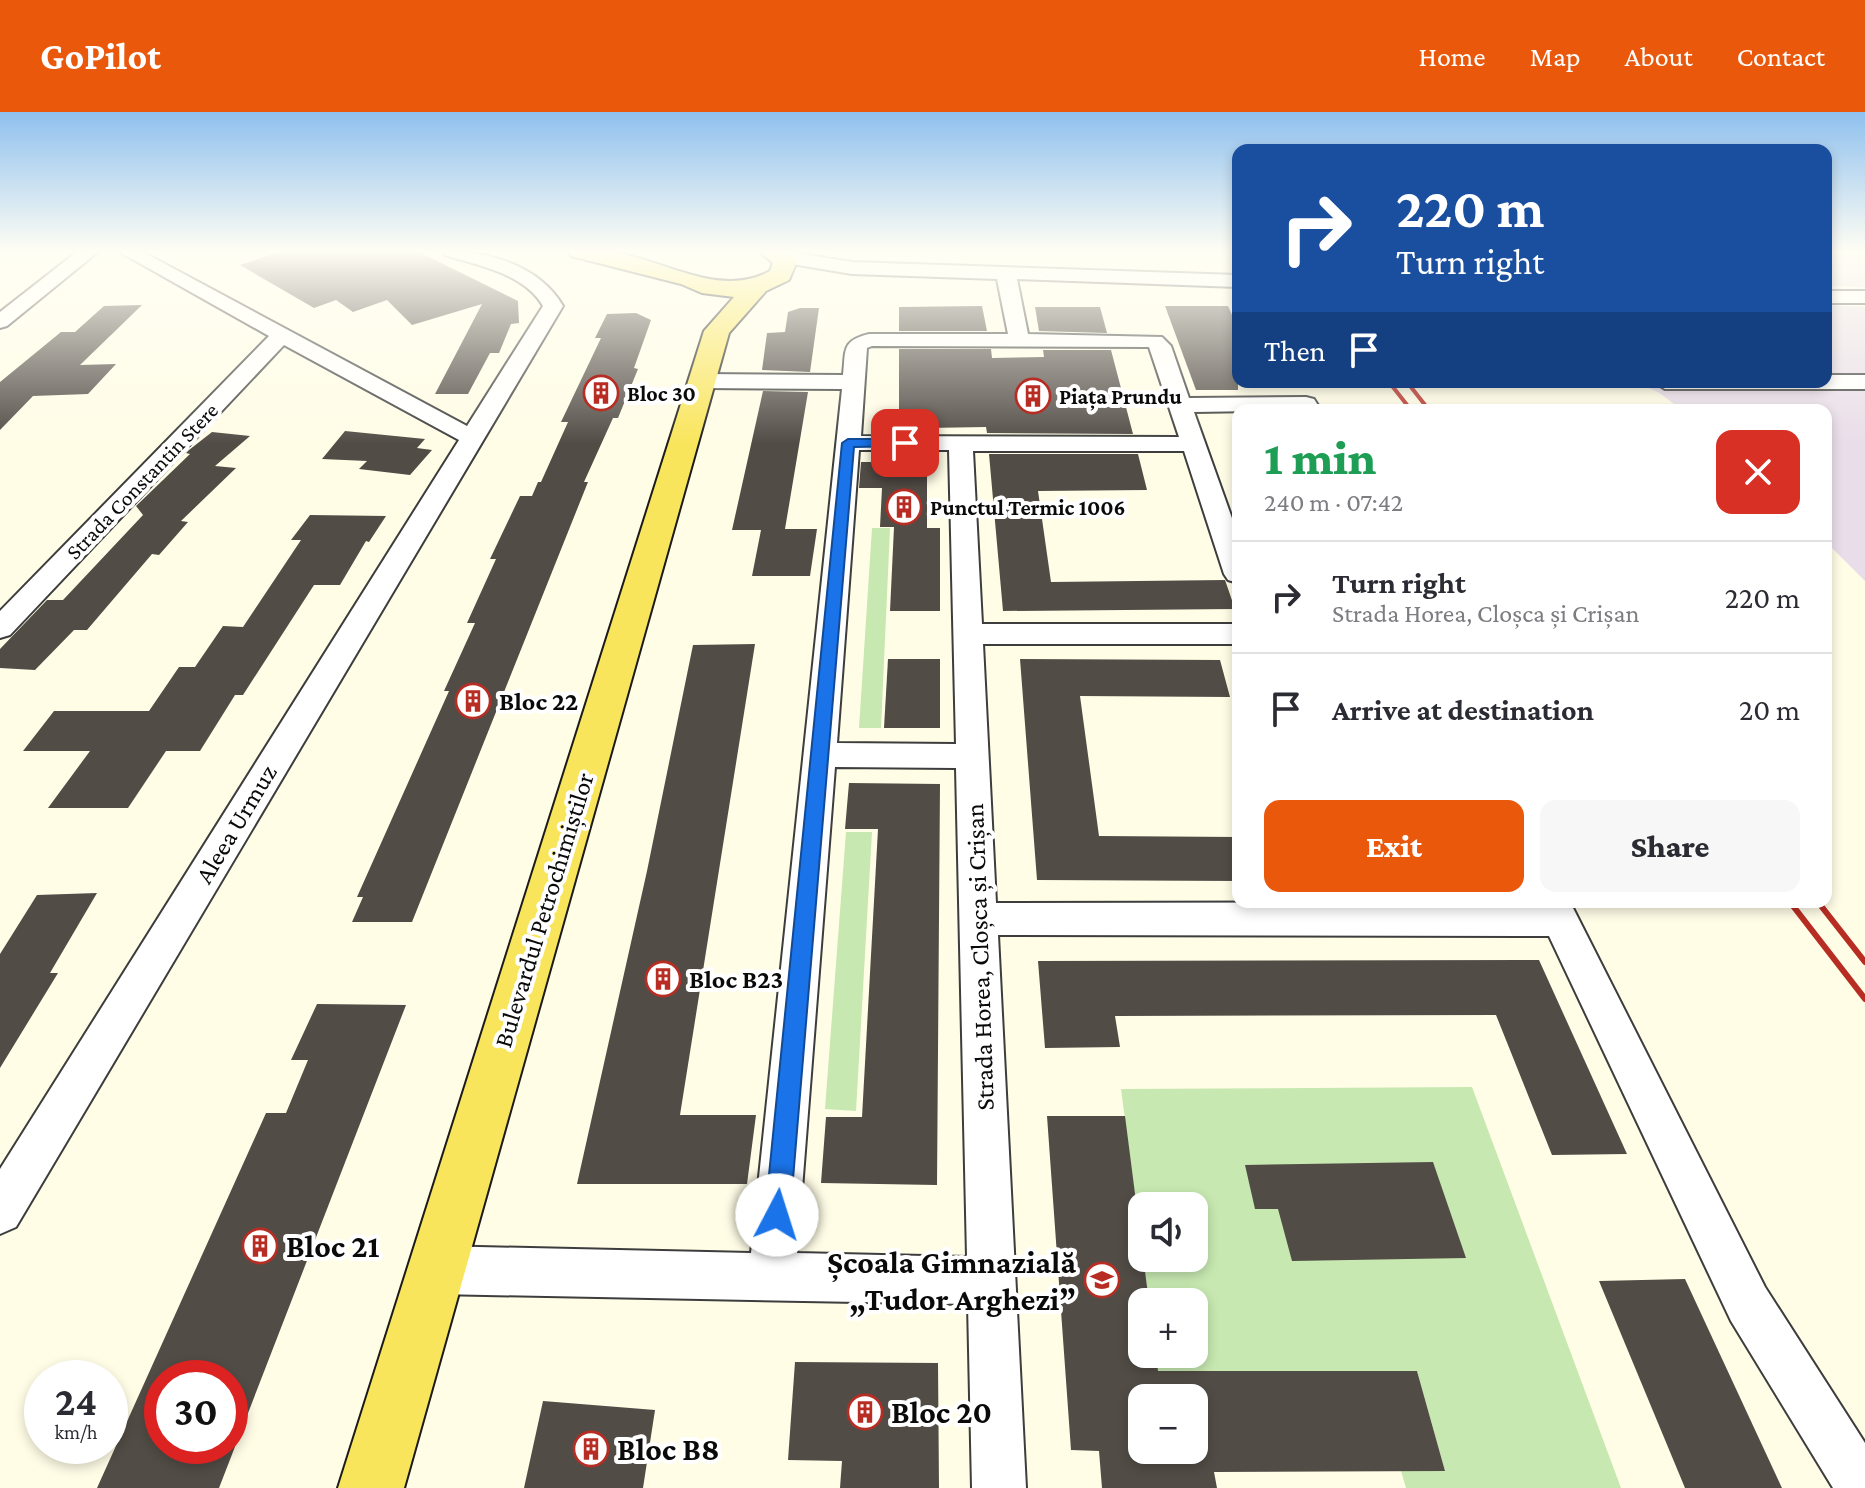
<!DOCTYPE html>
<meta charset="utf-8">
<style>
body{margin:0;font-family:"Crimson Pro",serif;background:#f7f7f7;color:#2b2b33;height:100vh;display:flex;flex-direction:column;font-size:30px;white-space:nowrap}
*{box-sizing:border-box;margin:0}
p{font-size:26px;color:#7c7c81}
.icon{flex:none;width:44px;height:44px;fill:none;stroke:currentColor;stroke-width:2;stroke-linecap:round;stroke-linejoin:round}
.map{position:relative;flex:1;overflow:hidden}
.sheet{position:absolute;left:1232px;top:292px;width:600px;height:504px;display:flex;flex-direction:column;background:#fff;border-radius:16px;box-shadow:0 4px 12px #0003}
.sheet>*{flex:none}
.banner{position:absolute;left:1232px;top:32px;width:600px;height:244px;border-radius:16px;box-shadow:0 4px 12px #0003;background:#1a4fa0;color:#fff;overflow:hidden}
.controls{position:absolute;left:1128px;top:1080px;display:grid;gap:16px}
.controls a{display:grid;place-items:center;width:80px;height:80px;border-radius:16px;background:#fff;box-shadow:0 4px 12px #0003;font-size:40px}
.speed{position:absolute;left:24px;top:1248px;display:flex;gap:16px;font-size:40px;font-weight:700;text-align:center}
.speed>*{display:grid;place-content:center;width:104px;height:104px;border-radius:50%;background:#fff;box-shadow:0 4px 12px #0003;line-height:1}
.speed small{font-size:20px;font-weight:400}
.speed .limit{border:12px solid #d22;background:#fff;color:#111}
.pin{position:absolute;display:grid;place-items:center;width:68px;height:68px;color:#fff;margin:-34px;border-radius:16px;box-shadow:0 4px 12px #0006}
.me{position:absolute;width:88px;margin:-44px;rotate:5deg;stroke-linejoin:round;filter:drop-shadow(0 0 6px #0008)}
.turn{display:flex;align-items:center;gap:28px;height:168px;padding:0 32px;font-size:36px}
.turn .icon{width:104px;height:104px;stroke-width:2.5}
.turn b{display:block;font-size:56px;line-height:68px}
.then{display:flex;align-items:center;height:76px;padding:0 32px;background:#0003;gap:16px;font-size:30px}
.round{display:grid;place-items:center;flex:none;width:84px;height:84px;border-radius:16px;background:#f7f7f7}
.overview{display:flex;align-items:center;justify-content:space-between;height:136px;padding:0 32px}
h1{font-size:48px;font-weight:800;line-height:60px;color:#1e9e55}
.cta{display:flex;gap:16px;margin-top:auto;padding:16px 32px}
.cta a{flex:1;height:92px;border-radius:16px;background:#ea580c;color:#fff;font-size:32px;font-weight:800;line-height:92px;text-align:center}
.cta a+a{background:#f7f7f7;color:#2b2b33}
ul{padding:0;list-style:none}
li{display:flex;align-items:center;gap:24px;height:112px;padding:0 32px;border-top:2px solid #e1e1e2}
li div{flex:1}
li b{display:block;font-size:30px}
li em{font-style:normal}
header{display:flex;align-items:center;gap:48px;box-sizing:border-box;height:112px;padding:0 40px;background:#ea580c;color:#fff}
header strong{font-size:38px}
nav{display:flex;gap:44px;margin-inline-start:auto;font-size:28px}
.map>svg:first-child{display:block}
.industrial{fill:#e9dde9}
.green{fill:#c7e8b1}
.building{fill:#524c46;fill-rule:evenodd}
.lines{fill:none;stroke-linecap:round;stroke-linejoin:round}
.minor-casing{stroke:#3d3d3d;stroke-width:4}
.major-casing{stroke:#1b1b1b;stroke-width:4}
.minor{fill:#fff;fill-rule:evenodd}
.major{fill:#f9e55c;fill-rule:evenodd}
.rail-far1{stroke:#b82d23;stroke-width:4}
.rail{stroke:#b82d23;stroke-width:6}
.route{fill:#1a73e8;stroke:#114b97;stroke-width:2}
.labels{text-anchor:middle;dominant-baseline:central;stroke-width:8;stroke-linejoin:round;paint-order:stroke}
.far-poi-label{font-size:22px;font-weight:bold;fill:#0a0a0a;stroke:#fff;text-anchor:start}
.far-street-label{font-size:22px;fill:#0a0a0a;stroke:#fff}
.poi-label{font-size:26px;font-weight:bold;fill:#0a0a0a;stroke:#fff;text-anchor:start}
.street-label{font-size:26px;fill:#0a0a0a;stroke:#fff}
.near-poi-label{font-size:32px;font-weight:bold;fill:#0a0a0a;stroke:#fff;text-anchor:start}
</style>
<header>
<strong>GoPilot</strong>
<nav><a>Home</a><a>Map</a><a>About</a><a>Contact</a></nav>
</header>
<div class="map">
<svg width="1865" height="1376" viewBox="0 0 1865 1376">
<rect width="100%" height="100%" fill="#fffde6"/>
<g class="industrial">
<path d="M1826,139H1865V175L1826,174Z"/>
<path d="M1826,193L1865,195V469L1826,430V298H1682L1658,280L1634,270H1826Z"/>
</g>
<g class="green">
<path d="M872,416H890L881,616H859Z"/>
<path d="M846,720H872L856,999L825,997Z"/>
<path d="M1472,975L1621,1376H1406L1401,1359H1445L1417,1259H1158L1156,1242H1194V1190H1149L1143,1146H1194V1094H1142V1137L1121,977Z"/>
</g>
<g class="building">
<path d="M282,139H417L518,189L519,211L511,212L499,241H490L468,282H435L482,192L412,213L387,188L353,200L336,188L314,196L240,153Z"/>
<path d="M142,193L80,253L116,252L88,282L33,284L0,318V270L61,220H75L104,194Z"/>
<path d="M982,194L987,219H899V195Z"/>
<path d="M1165,194H1228L1238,216V278H1196Z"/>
<path d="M1035,195H1100L1107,221L1039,219Z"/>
<path d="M800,196H819L810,260L762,258L767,221L785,220L788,200Z"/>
<path d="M636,201L651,208L634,256L638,257L618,306H613L584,370H588L412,810H352L363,785H357L449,579H444L475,511H467L496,447H490L520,384H532L538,370H541L568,310H561L601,226H595L607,202Z"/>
<path d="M899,237H991L992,246L1044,245L1043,238H1111L1133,322L987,321L986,315L927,316V321H899Z"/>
<path d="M763,279L808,280L785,417H817L810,464H752L761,418H732Z"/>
<path d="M345,319L425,327L417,336L432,338L410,363L359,357L367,349L322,347Z"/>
<path d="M212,320L250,324L215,354L236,356L181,409L188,410L159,443L152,442L87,518H74L35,558L0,556V537L47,488H63L143,403L136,394L190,342L186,341L189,338Z"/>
<path d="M899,341H927V416H940V499H890L894,415H880L882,376H859L861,350H899Z"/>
<path d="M989,342H1138L1147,378L1038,379L1051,470L1225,468L1235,497L1003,499Z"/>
<path d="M310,403L386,404L369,430L366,429L340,473H314L243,583H235L200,639H166L128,696H48L90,639H23L54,599H149L179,555H195L223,514L243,515L301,428H291Z"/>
<path d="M755,532L680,1003H756L747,1072H577L647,759L693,533Z"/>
<path d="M888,547H940V616H884Z"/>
<path d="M1020,547L1220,548L1230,585L1080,584L1099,724L1238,725V769L1037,768Z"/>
<path d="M849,671L940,672L937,1073L821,1071L826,1005H862L878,717H845Z"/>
<path d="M97,781L50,861H58L0,956V842L37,783Z"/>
<path d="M1539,848L1627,1042L1552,1043L1496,903L1115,904L1120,935L1045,936L1038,849Z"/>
<path d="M317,892L406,893L219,1376H97L266,1001H286L308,948H291ZM162,1266H230V1334H162Z"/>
<path d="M1047,1004H1125L1149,1190H1142V1242H1156L1158,1259H1417L1445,1359L1214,1360L1217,1376H1102L1099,1339L1071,1338ZM1142,1286H1194V1338H1142Z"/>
<path d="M1433,1050L1466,1146L1292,1149L1278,1097H1255L1245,1053Z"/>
<path d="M1685,1167L1782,1376H1685L1599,1169Z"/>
<path d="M795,1250L938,1251L939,1376H840L842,1349L788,1348Z"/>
<path d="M543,1289L655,1298L643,1376H524Z"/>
</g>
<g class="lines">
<g class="minor-casing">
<g id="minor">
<path d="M78,139H99L7,214L0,216V200Z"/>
<path d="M118,139H141L467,314L543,194C524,161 479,154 445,143L443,139C488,139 539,153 563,194L16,1115L0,1122V1057L459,328L284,233L10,523L0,526V499L269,224Z"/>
<path d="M783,139L852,150L1238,163V175L1017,167L1028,222L1162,225L1171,234L1189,286L1306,285L1314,287L1321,298L1194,300L1238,423V471L1228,468L1224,462L1184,339H973L982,512H1238V532H983L996,791L1570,790L1765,1175L1865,1331V1376H1833L1731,1209L1549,824L998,823L1026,1376H972L968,1192L436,1182L419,1175L412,1158L419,1141L436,1134L751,1141L842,277L702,276L691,269L702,262L843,263C846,238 841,229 869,222H1008L997,167L852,162L780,150L771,144L773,140ZM872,234L1149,235L1179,325L861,324L867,236ZM859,338H949L956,632L837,631ZM835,655L956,656L967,1145L797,1141Z"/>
<rect x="1826" y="179" width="39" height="12"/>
<path d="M1826,263H1865V277H1665L1654,270H1826Z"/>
</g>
</g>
<g class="major-casing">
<path id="major" d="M568,139C580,139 593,138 606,139C660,145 719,188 770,159L773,151L759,139H785L797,149L789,168L766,179L729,221L404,1376H338L704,219L734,185L702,181L681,172L571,144Z"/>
</g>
<use href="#minor" class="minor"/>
<use href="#major" class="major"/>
<g class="rail-far1">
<path d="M1389,270L1411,298"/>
<path d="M1407,270L1429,298"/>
</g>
<g class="rail">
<path d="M1790,790L1865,887"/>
<path d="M1818,790L1865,850"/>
</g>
</g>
<linearGradient id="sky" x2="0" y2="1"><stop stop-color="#8fc0ee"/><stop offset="0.42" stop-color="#fffef4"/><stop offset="1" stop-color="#fffef4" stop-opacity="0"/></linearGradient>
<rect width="1865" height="332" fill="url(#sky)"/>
<path class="route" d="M905,327L909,328V334L854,335L790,1103L786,1112L777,1115L769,1112L765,1103L842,331L848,327Z"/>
<defs>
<g id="building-ring" transform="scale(1.8)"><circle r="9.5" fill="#fff" stroke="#b82d23" stroke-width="1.5"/><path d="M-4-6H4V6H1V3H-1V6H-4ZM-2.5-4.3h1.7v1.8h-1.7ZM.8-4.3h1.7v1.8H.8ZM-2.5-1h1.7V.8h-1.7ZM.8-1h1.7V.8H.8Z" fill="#b82d23"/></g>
<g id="school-ring" transform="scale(1.8)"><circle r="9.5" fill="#fff" stroke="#b82d23" stroke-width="1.5"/><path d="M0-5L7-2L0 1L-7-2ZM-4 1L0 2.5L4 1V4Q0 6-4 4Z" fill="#b82d23"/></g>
</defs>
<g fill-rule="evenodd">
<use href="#building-ring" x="601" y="281"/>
<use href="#building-ring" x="1033" y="284"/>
<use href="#building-ring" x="904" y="395"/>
<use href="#building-ring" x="473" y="589"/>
<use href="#building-ring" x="663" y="867"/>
<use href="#building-ring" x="260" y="1134"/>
<use href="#school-ring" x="1102" y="1168"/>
<use href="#building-ring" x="865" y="1300"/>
<use href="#building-ring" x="591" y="1337"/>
</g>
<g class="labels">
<g class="far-poi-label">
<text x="627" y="281">Bloc 30</text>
<text x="1059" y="284">Piața Prundu</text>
<text x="930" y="395">Punctul Termic 1006</text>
</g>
<g class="far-street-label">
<text transform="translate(142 369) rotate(-46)">Strada Constantin Stere</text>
</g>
<g class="poi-label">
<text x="499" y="589">Bloc 22</text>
<text x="689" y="867">Bloc B23</text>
</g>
<g class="street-label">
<text transform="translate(236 712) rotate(-59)">Aleea Urmuz</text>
<text transform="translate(544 798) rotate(-73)">Bulevardul Petrochimiștilor</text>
<text transform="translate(980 845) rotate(-92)">Strada Horea, Cloșca și Crișan</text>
</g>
<g class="near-poi-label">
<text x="286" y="1134">Bloc 21</text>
<text x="1076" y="1150" text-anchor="end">Școala Gimnazială<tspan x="1076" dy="37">„Tudor Arghezi”</tspan></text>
<text x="891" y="1300">Bloc 20</text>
<text x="617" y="1337">Bloc B8</text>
</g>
</g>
</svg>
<div class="controls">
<a><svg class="icon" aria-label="sound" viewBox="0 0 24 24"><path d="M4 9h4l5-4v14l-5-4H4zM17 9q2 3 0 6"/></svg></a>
<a>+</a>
<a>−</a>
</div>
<div class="speed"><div>24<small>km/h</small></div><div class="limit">30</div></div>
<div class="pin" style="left:905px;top:331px;background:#d93025"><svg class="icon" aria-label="arrive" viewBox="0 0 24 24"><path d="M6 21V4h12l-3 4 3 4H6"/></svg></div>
<svg class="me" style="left:777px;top:1103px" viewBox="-20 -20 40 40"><circle r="19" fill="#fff"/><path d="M0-13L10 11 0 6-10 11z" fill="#1a73e8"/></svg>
<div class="banner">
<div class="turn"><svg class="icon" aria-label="right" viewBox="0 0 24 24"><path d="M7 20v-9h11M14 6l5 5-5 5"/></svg><div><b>220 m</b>Turn right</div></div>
<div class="then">Then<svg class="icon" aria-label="arrive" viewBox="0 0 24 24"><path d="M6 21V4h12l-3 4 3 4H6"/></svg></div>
</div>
<section class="sheet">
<div class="overview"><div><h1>1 min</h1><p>240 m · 07:42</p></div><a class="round" style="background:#d93025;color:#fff"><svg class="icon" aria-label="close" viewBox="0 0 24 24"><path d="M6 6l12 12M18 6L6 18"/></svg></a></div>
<ul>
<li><svg class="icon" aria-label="right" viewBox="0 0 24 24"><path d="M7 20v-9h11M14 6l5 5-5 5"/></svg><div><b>Turn right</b><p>Strada Horea, Cloșca și Crișan</p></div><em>220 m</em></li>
<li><svg class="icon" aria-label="arrive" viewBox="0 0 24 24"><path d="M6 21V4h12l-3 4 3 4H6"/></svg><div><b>Arrive at destination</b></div><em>20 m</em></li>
</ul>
<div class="cta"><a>Exit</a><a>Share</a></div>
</section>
</div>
